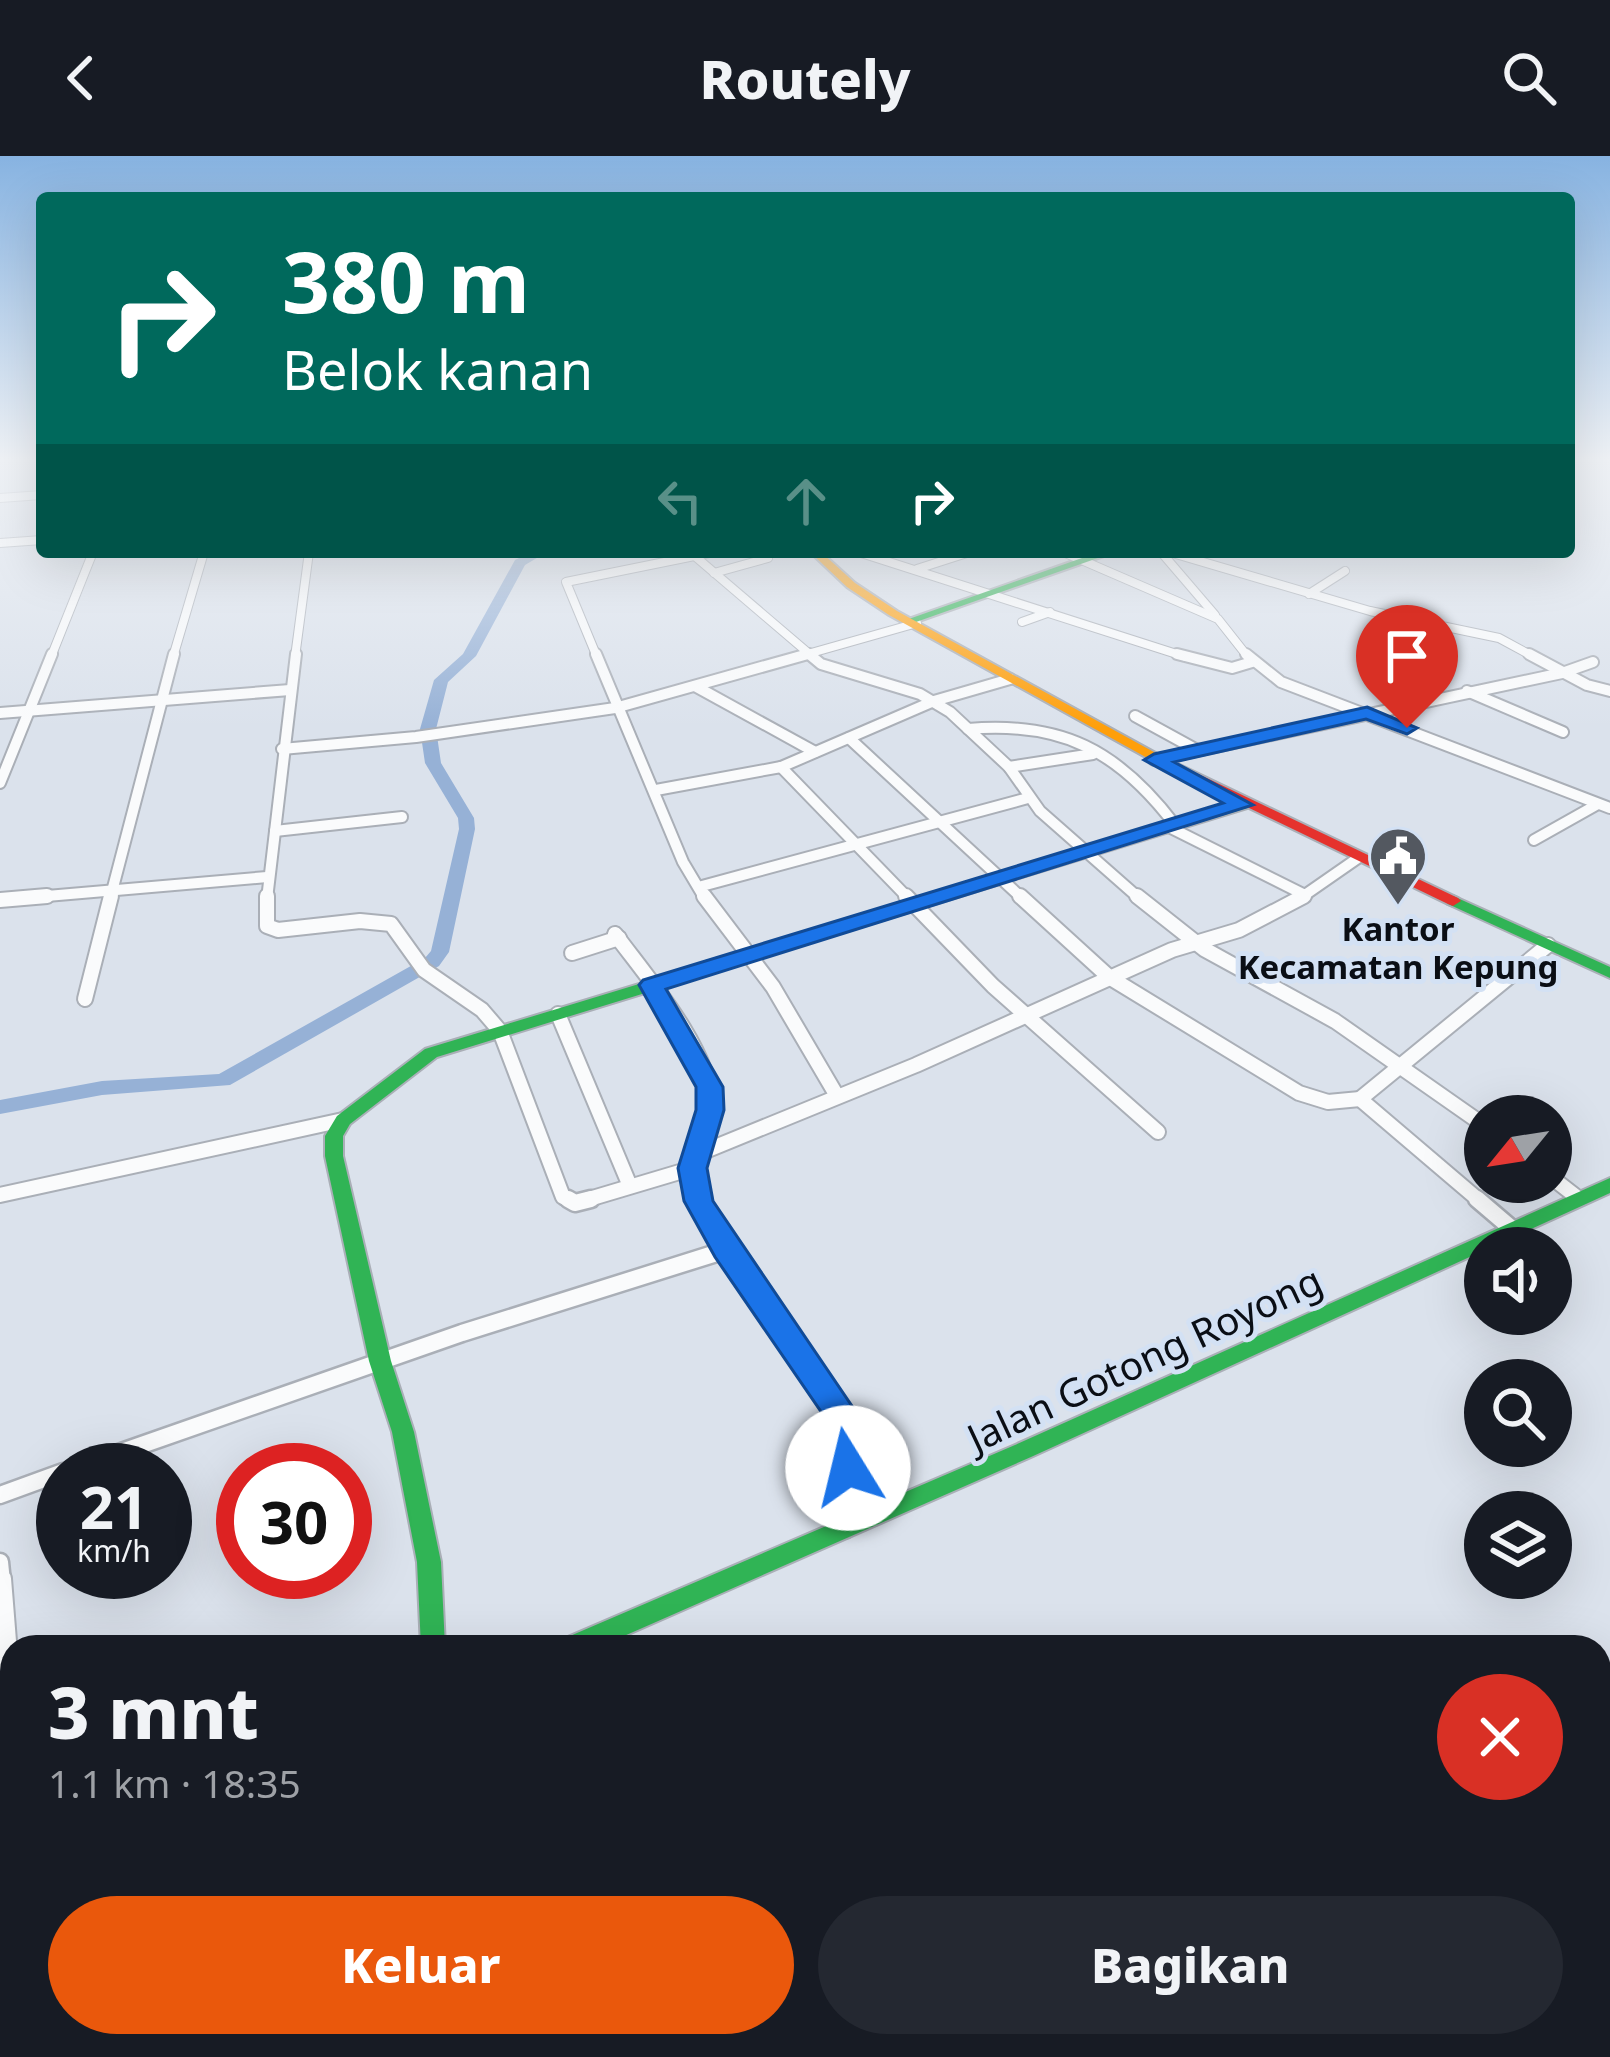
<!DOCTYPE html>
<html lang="id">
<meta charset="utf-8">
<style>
body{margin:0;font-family:"Noto Sans",sans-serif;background:#242831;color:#f1f3f6;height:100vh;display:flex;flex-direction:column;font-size:45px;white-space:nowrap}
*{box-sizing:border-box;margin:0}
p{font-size:39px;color:#9ea1a6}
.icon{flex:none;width:66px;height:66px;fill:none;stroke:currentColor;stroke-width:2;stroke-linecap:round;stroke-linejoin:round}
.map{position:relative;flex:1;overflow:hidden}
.details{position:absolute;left:0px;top:1479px;width:1611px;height:423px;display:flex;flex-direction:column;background:#171b24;border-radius:36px 36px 0 0;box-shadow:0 12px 48px #0002}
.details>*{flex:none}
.top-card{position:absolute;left:36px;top:36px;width:1539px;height:366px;border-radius:12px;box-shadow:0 12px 48px #0002;background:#00695c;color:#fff;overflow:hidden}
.needle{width:78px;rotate:240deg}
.controls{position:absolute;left:1464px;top:939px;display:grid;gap:24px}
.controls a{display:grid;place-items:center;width:108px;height:108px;border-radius:50%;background:#171b24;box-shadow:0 12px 48px #0002;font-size:60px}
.speed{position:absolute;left:36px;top:1287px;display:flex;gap:24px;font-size:60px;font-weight:700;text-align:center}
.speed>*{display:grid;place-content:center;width:156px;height:156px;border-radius:50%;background:#171b24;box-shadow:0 12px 48px #0002;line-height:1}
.speed small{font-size:30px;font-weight:400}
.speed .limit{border:18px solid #d22;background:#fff;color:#111}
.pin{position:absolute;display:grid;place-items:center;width:102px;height:102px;color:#fff;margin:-123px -51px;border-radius:50% 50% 50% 0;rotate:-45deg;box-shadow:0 0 12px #0007}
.pin .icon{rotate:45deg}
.me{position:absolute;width:132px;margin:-66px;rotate:351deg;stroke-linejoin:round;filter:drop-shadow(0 0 9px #0008)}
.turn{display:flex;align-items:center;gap:42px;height:252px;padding:0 48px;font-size:54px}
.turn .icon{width:156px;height:156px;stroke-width:2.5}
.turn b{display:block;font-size:84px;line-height:102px}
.lanes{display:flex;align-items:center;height:114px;padding:0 48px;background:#0003;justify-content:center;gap:60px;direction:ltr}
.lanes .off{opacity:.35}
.round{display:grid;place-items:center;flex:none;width:126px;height:126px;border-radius:63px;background:#242831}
.overview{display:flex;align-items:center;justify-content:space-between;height:204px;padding:0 48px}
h1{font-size:72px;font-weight:800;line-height:90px}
.primary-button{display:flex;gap:24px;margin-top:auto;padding:24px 48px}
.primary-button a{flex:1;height:138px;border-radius:72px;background:#ea580c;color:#fff;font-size:48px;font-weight:800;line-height:138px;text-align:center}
.primary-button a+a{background:#242831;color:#f1f3f6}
header{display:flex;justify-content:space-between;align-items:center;height:156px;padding:0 48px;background:#171b24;font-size:54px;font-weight:800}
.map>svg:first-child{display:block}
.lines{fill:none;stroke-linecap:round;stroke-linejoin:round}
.river{fill:#96b1d6;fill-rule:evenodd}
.street-far4-casing{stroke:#aaafb7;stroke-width:10}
.street-far3-casing{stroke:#aaafb7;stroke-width:14}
.street-far2-casing{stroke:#aaafb7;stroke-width:18}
.street-far1-casing{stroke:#aaafb7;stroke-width:21}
.street-casing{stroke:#aaafb7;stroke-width:24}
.fast-casing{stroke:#aaafb7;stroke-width:4}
.slow-casing{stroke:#aaafb7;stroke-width:4}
.jam-casing{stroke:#aaafb7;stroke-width:4}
.street-far4{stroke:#fafbfc;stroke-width:8}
.street-far3{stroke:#fafbfc;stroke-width:10}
.street-far2{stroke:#fafbfc;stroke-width:14}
.street-far1{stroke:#fafbfc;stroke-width:16}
.street{stroke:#fafbfc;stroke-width:20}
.fast{fill:#30b455;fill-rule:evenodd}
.slow{fill:#ff9f0a;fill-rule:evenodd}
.jam{fill:#e5322d;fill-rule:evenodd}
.route{fill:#1a73e8;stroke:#114b97;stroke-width:3}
.labels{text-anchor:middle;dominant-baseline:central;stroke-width:10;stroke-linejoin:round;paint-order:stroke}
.poi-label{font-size:33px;font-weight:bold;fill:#0a0e15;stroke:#d3e1f4}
.near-street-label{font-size:39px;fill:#0a0e15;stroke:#d3e1f4}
</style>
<header><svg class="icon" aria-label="back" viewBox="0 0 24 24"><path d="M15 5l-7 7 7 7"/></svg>Routely<svg class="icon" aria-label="search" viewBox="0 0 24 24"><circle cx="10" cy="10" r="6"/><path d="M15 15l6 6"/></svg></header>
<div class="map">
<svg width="1610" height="1901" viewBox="0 0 1610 1901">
<rect width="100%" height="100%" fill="#dbe2ec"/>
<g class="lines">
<path class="river" d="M531,396H547L525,409L476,500L448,526L436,573L441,607L474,662L475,673L449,796L439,810L230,929L102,939L0,958V944L102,925L219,918L425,802L431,795L459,673L458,662L425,607L420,573L434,524L463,498L515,404Z"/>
<g class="street-far4-casing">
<g id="street-far4">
<path d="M0,342L42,339"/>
<path d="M0,387L42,384"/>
<path d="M690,396L813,501"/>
<path d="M858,396L1186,501"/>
<path d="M1063,396L1218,463L1248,501"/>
<path d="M1161,396L1215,459"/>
<path d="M1169,396L1370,455L1499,482L1534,501"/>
<path d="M917,413L970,396"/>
<path d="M714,417L768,402"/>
<path d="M1309,438L1345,415"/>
<path d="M1022,466L1050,456"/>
<path d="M51,501L93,396"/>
<path d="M173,501L204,396"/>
<path d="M295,501L309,396"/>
<path d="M597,501L566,426L714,396"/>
<path d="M797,501L917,467"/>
</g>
</g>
<g class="street-far3-casing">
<g id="street-far3">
<path d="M596,498L683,706L705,743"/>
<path d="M809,498L821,508L920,538L950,556L1009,611L1040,655L1140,743"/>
<path d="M1177,498L1232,512L1252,506"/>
<path d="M1246,498L1281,526L1610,652"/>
<path d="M1529,498L1587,529L1610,535"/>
<path d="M695,530L815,596"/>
<path d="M1467,535L1563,576"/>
<path d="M0,557L290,534"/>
<path d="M1135,560L1197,594"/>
<path d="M968,573C1061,565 1118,594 1175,669"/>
<path d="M849,582L1023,743"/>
<path d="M282,593L416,581L615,552L808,498"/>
<path d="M1154,604L1562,517L1593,506"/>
<path d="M781,611L909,743"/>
<path d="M1009,611L1093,598"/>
<path d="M0,627L52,498"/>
<path d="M656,634L781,611L934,545L1010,523"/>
<path d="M1169,671L1305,739"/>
<path d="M275,675L402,661"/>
<path d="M1534,684L1598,648"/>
<path d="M702,730L1028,642"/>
<path d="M12,743L267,721"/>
<path d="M110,743L174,498"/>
<path d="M267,743L296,498"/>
<path d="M1299,743L1358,702"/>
</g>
</g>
<g class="street-far2-casing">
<g id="street-far2">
<path d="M267,740V770L278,774L360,765L391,768L424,814L482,854L500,875L563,1041L574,1046"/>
<path d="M704,740L773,831L837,940"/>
<path d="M906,740L993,830L1158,976"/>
<path d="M1020,740L1109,821L1299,937L1328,946L1360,943"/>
<path d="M1137,740L1204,793L1335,865L1485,970"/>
<path d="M0,744L47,740"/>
<path d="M615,778C646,820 710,893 711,947C712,983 686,1009 699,1046"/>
<path d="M572,797L619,782"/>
<path d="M85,843L111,740"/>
<path d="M558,858L630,1030"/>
<path d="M698,998L916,909L1172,794L1239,774L1304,740"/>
<path d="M1551,1021L1578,1042"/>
<path d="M0,1039L343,964"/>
<path d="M579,1046L693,1012"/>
<path d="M1481,1046L1360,943L1548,789"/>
</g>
</g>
<g class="street-far1-casing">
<g id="street-far1">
<path d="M568,1043L575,1047L591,1043"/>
<path d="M698,1043L728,1100L849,1272L851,1289L843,1330L846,1373"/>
<path d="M1477,1043L1511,1072"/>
<path d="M70,1314L462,1177L726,1094"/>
<path d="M0,1339L63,1316"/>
<path d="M0,1406L2,1426"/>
</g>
</g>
<g class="street-casing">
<g id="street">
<path d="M1,1423L12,1560"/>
<path d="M571,1890L575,1901"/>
</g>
</g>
<g class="fast-casing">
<g id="fast">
<path d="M1099,396H1115L916,466L906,464Z"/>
<path d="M1242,645L1247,646V652L437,901L350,968L343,980V1000L391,1205L414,1276L441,1406L445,1491H421L417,1406L392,1276L369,1205L325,1000V980L337,960L425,893Z"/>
<path d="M1453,740L1610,811V822L1448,748L1445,745Z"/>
<path d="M1610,1022V1037L1031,1301L599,1491H560L563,1483L1015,1289Z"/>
<path d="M12,1728V1756L0,1761V1733Z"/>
</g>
</g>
<g class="slow-casing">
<path id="slow" d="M810,396H821L855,427L897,455L1172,606L1170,609H1160L889,459L847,431Z"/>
</g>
<g class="jam-casing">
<path id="jam" d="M1165,602L1458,742L1461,745L1453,750L1448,748L1160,609L1158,606Z"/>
</g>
<use href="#street-far4" class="street-far4"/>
<use href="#street-far3" class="street-far3"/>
<use href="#street-far2" class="street-far2"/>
<use href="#street-far1" class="street-far1"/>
<use href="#street" class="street"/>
<use href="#fast" class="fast"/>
<use href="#slow" class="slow"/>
<use href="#jam" class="jam"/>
</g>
<linearGradient id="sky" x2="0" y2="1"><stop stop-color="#87b3e1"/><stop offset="0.53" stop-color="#eff2f6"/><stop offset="1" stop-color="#eff2f6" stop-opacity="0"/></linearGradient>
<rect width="1610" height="572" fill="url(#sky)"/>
<path class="route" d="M1367,551L1417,572L1407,578L1366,563L1174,606L1253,649L666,833L723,931L724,954L707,1012L713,1045L858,1259C866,1281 872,1300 861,1323L848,1327L836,1323L831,1312L834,1288L826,1263L715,1101L684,1045L678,1012L696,954V931L639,829L643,824L1223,647L1144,604L1154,598Z"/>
<defs>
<g id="civic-pin" transform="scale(3)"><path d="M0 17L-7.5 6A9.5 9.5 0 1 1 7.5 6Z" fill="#535860" stroke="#d3e1f4"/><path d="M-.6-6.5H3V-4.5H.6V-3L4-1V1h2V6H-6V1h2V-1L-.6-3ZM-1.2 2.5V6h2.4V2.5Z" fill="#fff"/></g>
</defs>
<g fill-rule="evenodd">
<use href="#civic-pin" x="1398" y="700"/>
</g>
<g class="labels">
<g class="poi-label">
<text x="1398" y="772">Kantor<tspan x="1398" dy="38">Kecamatan Kepung</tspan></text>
</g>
<g class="near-street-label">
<text transform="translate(1144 1202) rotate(-25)">Jalan Gotong Royong</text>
</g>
</g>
</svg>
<div class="controls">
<a><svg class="needle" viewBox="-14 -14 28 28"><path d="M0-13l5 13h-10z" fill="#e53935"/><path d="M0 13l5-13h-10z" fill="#9ea1a6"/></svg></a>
<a><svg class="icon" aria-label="sound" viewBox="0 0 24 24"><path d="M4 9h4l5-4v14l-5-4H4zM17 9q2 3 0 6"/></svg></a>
<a><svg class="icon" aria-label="search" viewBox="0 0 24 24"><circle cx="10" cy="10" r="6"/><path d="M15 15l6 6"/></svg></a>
<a><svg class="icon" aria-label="layers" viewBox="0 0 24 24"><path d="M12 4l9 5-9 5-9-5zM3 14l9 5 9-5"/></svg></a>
</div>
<div class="speed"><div>21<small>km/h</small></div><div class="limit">30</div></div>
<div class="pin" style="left:1407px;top:572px;background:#d93025"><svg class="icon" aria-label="arrive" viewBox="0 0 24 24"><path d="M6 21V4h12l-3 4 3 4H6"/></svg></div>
<svg class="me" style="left:848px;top:1312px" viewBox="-20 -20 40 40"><circle r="19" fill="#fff"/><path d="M0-13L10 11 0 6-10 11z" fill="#1a73e8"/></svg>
<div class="top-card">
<div class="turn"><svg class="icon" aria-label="right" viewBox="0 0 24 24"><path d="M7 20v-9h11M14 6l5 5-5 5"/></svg><div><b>380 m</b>Belok kanan</div></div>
<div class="lanes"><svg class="icon off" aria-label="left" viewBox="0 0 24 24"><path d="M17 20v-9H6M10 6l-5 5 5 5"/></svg><svg class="icon off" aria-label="ahead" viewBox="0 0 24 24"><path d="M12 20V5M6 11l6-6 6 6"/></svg><svg class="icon" aria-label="right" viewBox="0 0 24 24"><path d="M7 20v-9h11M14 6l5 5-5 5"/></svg></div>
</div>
<section class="details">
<div class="overview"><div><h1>3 mnt</h1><p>1.1 km · 18:35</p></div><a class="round" style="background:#d93025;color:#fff"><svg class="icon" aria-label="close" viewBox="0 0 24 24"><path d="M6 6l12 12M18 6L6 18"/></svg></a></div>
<div class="primary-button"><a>Keluar</a><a>Bagikan</a></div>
</section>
</div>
